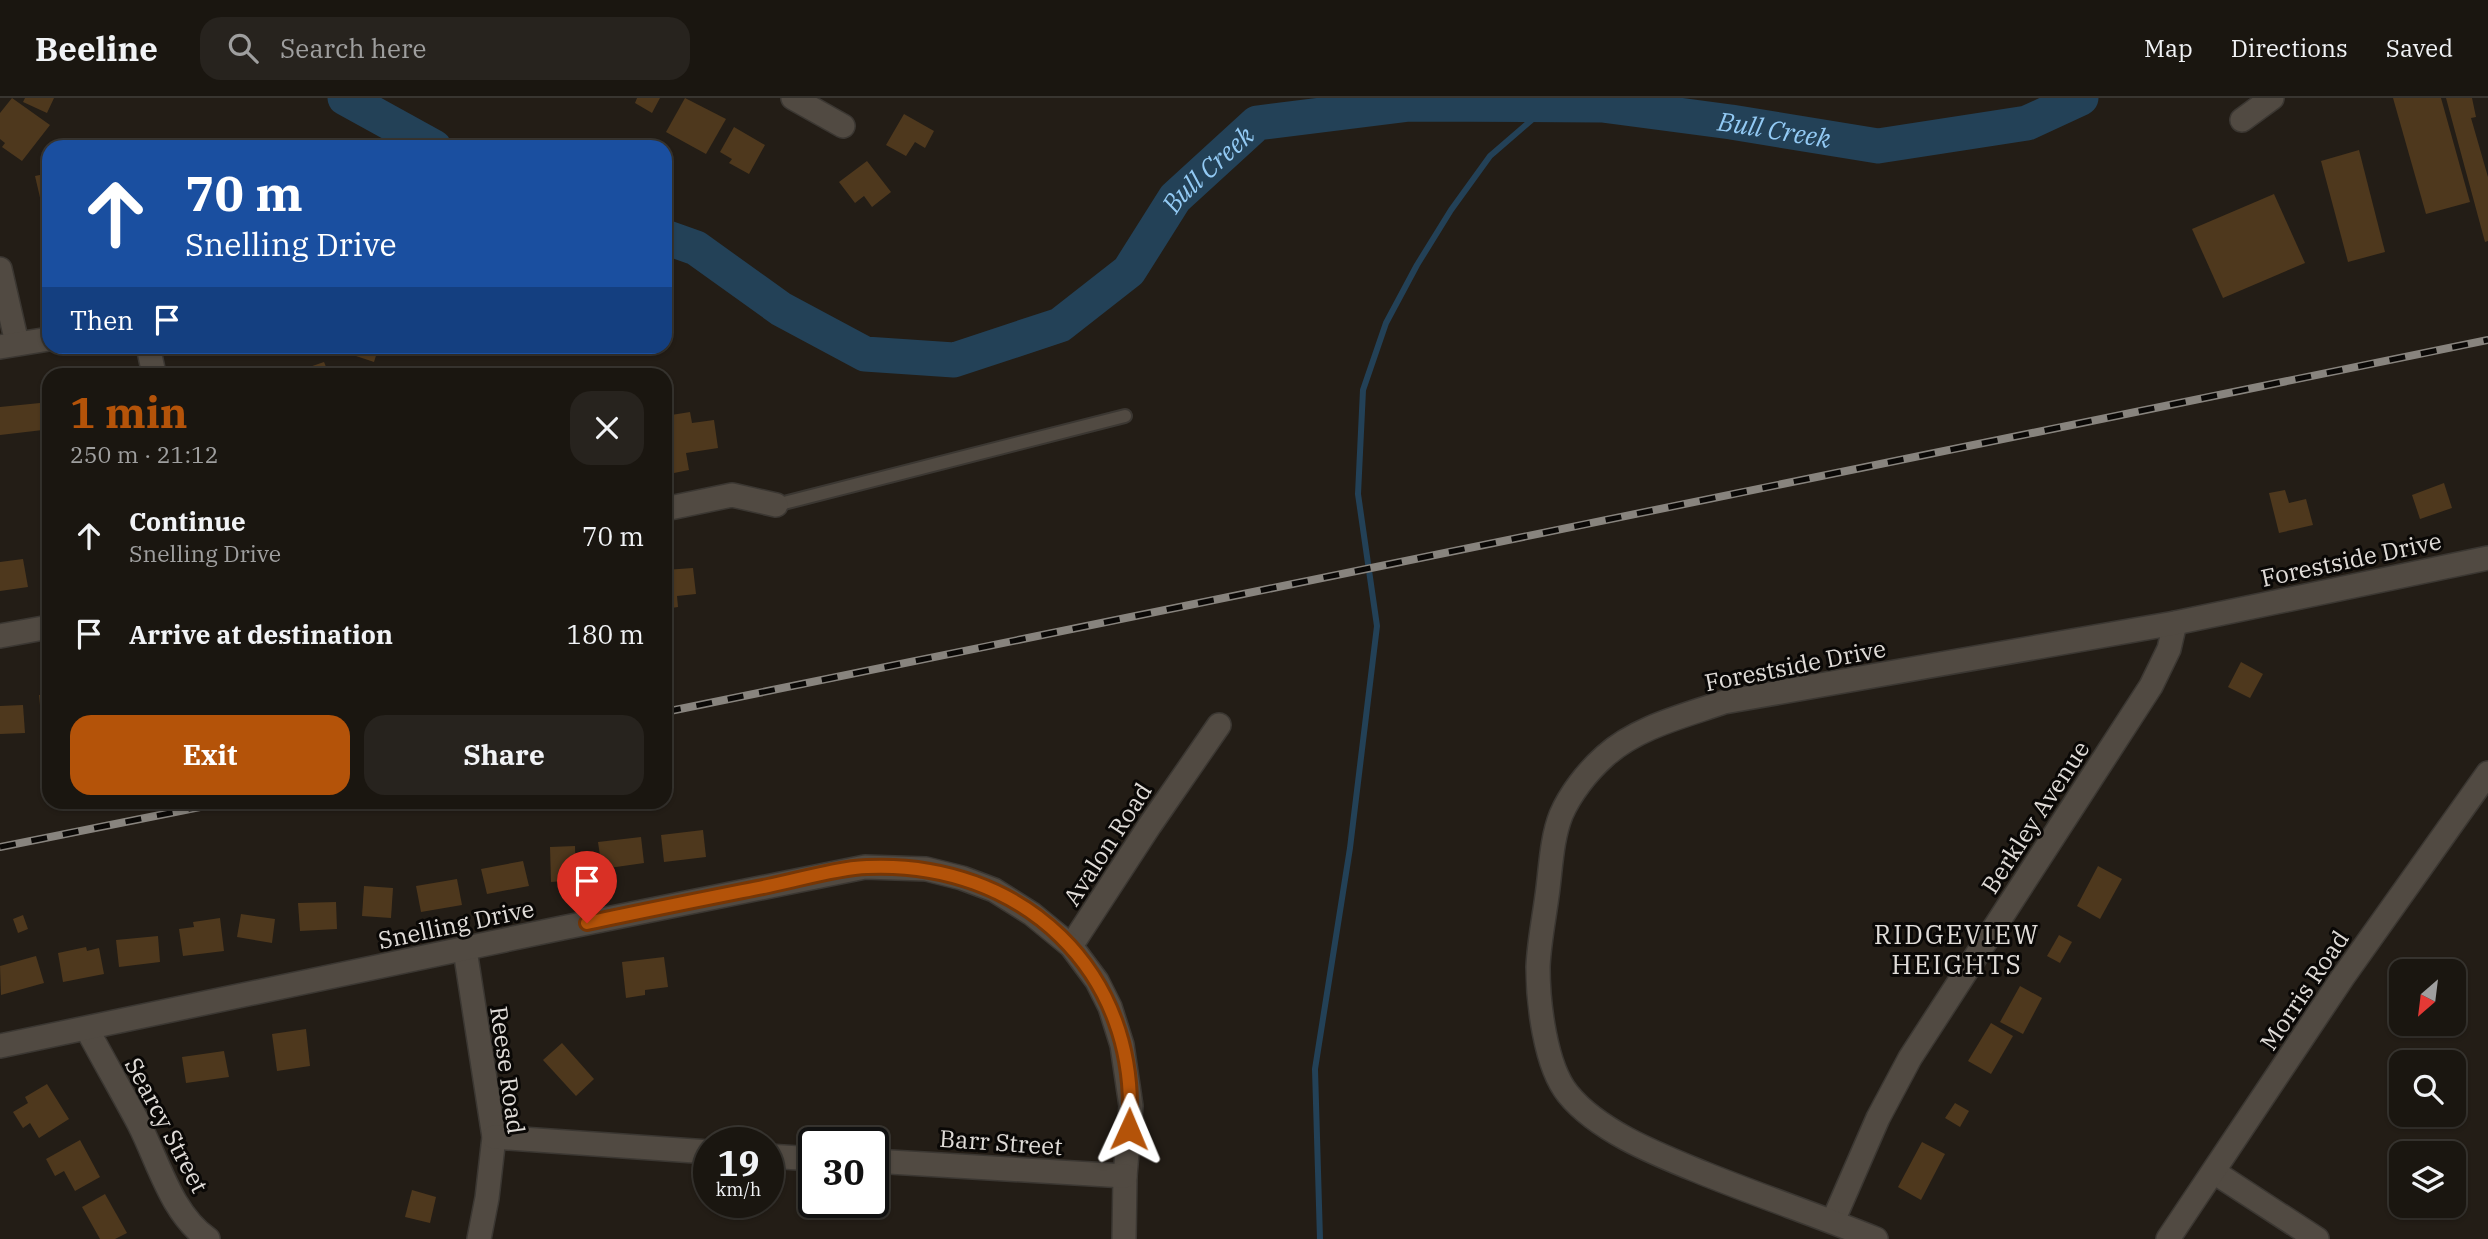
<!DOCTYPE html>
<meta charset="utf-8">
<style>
body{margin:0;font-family:"IBM Plex Serif",serif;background:#27231e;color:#f1f3f6;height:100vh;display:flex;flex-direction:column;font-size:26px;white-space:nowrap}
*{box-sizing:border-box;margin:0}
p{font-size:23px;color:#9f9f9f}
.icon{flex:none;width:38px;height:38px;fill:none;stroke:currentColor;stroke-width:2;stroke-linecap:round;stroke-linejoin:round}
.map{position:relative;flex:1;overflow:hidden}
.sheet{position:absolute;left:42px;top:270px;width:630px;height:441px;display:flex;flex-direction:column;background:#1a1610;border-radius:21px;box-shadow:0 2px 5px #0004,0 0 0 2px #383530}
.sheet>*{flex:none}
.hud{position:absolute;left:42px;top:42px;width:630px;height:214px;border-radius:21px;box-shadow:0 2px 5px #0004,0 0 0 2px #383530;background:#1a4fa0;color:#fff;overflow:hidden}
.needle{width:46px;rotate:208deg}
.controls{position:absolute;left:2389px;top:861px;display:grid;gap:14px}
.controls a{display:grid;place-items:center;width:77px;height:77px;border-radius:14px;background:#1a1610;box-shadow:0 2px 5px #0004,0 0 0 2px #383530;font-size:35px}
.speed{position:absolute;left:693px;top:1029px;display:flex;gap:14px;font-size:35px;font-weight:700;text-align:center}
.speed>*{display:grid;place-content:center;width:91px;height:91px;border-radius:50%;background:#1a1610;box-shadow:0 2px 5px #0004,0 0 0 2px #383530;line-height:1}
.speed small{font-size:18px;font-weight:400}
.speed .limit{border:4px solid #111;border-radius:10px;background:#fff;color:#111}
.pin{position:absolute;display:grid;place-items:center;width:60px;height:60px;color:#fff;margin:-72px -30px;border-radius:50% 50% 50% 0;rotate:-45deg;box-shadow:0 0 7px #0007}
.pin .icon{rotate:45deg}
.me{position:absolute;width:77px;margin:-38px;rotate:1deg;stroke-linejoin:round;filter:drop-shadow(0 0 5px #0008)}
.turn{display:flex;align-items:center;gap:24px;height:147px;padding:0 28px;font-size:32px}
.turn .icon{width:91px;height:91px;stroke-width:2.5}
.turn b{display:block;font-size:49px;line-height:60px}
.then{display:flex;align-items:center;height:66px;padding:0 28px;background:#0003;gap:14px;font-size:26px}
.round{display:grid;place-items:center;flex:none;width:74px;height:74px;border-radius:21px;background:#27231e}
.headline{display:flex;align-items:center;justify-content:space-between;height:119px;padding:0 28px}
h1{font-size:42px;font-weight:700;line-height:52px;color:#b45309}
.primary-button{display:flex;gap:14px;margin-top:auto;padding:14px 28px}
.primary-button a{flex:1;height:80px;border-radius:21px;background:#b45309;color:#fff;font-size:28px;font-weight:700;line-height:80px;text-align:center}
.primary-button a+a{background:#27231e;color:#f1f3f6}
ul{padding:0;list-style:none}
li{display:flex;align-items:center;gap:21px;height:98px;padding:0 28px}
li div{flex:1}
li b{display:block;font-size:26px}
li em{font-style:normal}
header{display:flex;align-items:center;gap:42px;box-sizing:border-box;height:98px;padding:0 35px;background:#1a1610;border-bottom:2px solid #383530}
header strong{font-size:33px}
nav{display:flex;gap:38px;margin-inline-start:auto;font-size:24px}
.search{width:490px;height:63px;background:#27231e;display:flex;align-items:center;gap:18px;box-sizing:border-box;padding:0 24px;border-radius:21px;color:#9f9f9f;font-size:26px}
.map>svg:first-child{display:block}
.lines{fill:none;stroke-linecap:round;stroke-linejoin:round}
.stream{stroke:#234157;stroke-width:6}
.river{stroke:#234157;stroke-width:35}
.building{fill:#4e381d}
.lane-casing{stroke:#3b3732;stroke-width:16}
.street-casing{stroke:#3b3732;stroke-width:26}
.lane{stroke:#514a42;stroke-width:12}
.street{stroke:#514a42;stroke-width:23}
.rail-casing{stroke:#88847e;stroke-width:8}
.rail{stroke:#0a0806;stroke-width:5;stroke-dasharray:16;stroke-linecap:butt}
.route-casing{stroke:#753606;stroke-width:18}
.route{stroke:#b45309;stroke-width:12}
.labels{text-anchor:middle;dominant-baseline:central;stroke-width:6;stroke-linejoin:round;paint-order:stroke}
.street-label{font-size:24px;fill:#e0dcd8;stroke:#0a0806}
.water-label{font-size:26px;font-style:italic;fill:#93caf4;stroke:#0a0806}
.neighbourhood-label{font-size:26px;letter-spacing:2px;fill:#e0dcd8;stroke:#0a0806}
</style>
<header>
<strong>Beeline</strong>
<div class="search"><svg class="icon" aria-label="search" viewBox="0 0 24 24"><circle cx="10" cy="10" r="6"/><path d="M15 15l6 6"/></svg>Search here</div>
<nav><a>Map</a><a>Directions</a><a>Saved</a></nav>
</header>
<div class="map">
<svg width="2488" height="1141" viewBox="0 0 2488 1141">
<rect width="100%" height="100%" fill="#231d16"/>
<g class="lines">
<path class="stream" d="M1320,1141L1315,971L1350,750L1377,528L1358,396L1363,292L1386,225L1417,167L1451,112L1490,58L1549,7"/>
<g class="river">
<path d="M345,0L434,49"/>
<path id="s1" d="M665,139L696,150L781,211L865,256L954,262L1060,227L1129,173L1175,100L1257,25L1410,6L1602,7L1731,24L1878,48L2027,25L2081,0"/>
</g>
</g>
<g class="building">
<path d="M12,0L50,27L22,63L2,49L5,45L0,41V15Z"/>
<path d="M25,0H54L47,15L23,4Z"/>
<path d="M637,0H660L652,15L635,5Z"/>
<path d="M685,0L726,21L706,56L666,34Z"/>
<path d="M2393,0H2441L2470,104L2426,116Z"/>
<path d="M2446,0H2472L2476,19L2471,20L2488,79V143L2485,144Z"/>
<path d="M904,16L934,33L925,50L915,44L906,58L886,47Z"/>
<path d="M734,29L765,47L749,76L729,65L732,61L720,54Z"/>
<path d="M2359,52L2385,154L2348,164L2321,63Z"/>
<path d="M867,63L891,94L872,109L864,98L855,105L839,84Z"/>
<path d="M49,75V120L45,121L35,78Z"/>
<path d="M2274,96L2305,165L2223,200L2192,131Z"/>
<path d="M349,248H379L374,264L347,255Z"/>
<path d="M324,264L329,276H289Z"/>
<path d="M40,305L43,332L0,337V309Z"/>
<path d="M690,314L692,325L714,322L718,350L686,355L689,372L674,375L665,318Z"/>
<path d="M2444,385L2452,410L2420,421L2412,397Z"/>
<path d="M2285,392L2289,405L2306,401L2313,427L2279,435L2269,395Z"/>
<path d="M44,454H49V478L47,479Z"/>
<path d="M23,461L28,489L0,493V464Z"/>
<path d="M693,470L696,496L677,498L678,509L665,511V472Z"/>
<path d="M2241,564L2263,576L2250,600L2228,589Z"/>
<path d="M49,596V629H42L39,597Z"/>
<path d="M23,607L25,635L0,636V608Z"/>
<path d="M703,732L706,759L664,764L661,737Z"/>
<path d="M641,739L644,765L602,771L598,744Z"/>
<path d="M575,748L576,782L551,784L550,749Z"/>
<path d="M523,763L529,788L487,796L481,771Z"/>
<path d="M2098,768L2122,781L2100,821L2077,808Z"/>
<path d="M457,781L462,807L421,814L416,788Z"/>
<path d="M364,788L393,790L391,820L362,818Z"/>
<path d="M336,804L337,831L300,833L298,805Z"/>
<path d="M241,816L275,821L272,845L237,839Z"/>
<path d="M23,817L28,831L18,835L13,821Z"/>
<path d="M220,820L224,853L183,858L179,831L194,829L193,824Z"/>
<path d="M2059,837L2072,844L2060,865L2047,858Z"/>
<path d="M158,838L160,864L119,869L116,842Z"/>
<path d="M86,849L87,853L99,850L104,876L63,884L58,855Z"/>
<path d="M36,858L44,885L1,897L0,868Z"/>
<path d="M664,859L668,889L645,892V897L626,900L622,864Z"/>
<path d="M2020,888L2042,900L2023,936L2000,924Z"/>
<path d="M1991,925L2013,938L1991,976L1968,963Z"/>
<path d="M306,931L310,968L277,973L272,936Z"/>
<path d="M562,945L594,981L576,998L543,962Z"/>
<path d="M224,953L229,979L186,985L182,959Z"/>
<path d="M47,986L69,1021L39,1040L30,1025L23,1030L13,1014L28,1005L25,999Z"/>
<path d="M1955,1005L1969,1013L1960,1029L1945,1020Z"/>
<path d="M80,1042L100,1079L75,1093L64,1073L55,1078L46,1061Z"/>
<path d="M1922,1044L1945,1056L1921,1102L1898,1089Z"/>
<path d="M412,1092L436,1099L430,1125L405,1119Z"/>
<path d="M105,1096L127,1135L115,1141H100L82,1109Z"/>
</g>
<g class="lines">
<g class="lane-casing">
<path id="lane" d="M776,407L1125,318"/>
</g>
<g class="street-casing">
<g id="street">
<path d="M793,0L843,28"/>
<path d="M2242,22L2272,0"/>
<path d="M0,171L17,245"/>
<path d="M148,248L154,276"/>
<path d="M0,249L49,241"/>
<path d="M665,411L732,397L776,407"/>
<path d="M0,538L49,529"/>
<path d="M1071,848L1150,727L1219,627"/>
<path d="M465,852L494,1039L487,1100L479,1141"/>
<path d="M87,931C104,963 122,994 139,1026C159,1065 171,1115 208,1141"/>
<path d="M0,948L562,830L865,769L926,771L962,780L994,792L1032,816L1071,848L1097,883L1110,909L1122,947L1131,1008L1125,1078L1124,1141"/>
<path d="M494,1039L709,1054"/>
<path d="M768,1058L814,1061"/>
<path d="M873,1063L1125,1078"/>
<path d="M2214,1074L2317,1141"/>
<path d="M1833,1123L1878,1020L1910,960L2151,588L2169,551L2175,525"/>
<path d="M1876,1141C1819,1118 1760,1098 1703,1075C1659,1057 1599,1034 1568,996C1545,968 1538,904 1538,869C1539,843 1545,816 1548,790C1551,766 1552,740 1561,717C1570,696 1587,674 1605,658C1637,629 1684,618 1724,604L2175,525L2488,460"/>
<path d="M2168,1141L2343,879L2488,675"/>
</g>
</g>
<use href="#lane" class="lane"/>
<use href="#street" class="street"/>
<g class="rail-casing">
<g id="rail">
<path d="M665,614L2488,242"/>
<path d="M0,749L225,704"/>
</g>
</g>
<use href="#rail" class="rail"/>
</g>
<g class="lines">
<g class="route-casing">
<path id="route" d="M587,825C647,812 708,800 768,788C798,782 837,770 867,769C1021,762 1142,874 1129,1031"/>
</g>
<use href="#route" class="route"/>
</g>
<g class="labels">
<g class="street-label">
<text transform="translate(2351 461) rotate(-12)">Forestside Drive</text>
<text transform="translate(1795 567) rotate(-11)">Forestside Drive</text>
<text transform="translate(2035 719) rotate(-57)">Berkley Avenue</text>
<text transform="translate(1107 746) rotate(-57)">Avalon Road</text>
<text transform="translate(456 826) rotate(-12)">Snelling Drive</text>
<text transform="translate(2304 892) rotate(-56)">Morris Road</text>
<text transform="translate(508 972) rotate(82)">Reese Road</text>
<text transform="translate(167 1027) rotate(62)">Searcy Street</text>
<text transform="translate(1001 1044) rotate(4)">Barr Street</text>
</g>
<g class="water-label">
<text stroke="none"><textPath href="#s1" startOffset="1239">Bull Creek</textPath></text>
<text stroke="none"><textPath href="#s1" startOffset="651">Bull Creek</textPath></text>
</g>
<g class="neighbourhood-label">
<text x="1957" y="836">RIDGEVIEW<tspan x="1957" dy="30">HEIGHTS</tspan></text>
</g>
</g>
</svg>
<div class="controls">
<a><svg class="needle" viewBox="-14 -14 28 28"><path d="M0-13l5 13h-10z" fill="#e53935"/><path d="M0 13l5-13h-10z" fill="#9f9f9f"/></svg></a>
<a><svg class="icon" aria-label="search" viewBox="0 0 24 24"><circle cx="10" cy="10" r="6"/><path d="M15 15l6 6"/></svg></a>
<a><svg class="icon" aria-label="layers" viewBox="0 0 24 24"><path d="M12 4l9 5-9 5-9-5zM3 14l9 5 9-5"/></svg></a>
</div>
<div class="speed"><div>19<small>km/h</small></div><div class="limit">30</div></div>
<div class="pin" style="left:587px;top:825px;background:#d93025"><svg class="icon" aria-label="arrive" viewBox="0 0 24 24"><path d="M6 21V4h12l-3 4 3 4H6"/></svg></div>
<svg class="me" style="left:1129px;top:1031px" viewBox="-20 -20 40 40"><path d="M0-17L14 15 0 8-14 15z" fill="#b45309" stroke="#fff" stroke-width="4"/></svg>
<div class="hud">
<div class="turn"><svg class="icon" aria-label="ahead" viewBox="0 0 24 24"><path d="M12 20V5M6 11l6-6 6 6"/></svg><div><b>70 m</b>Snelling Drive</div></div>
<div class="then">Then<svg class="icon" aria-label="arrive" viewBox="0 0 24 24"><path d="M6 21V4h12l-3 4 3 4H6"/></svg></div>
</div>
<section class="sheet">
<div class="headline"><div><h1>1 min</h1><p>250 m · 21:12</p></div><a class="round"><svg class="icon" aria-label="close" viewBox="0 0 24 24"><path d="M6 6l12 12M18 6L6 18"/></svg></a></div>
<ul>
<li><svg class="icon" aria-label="ahead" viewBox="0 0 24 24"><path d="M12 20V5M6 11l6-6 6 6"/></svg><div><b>Continue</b><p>Snelling Drive</p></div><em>70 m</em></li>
<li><svg class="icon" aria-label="arrive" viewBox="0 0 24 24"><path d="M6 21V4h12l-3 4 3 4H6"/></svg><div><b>Arrive at destination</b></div><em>180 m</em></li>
</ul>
<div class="primary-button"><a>Exit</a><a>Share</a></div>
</section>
</div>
